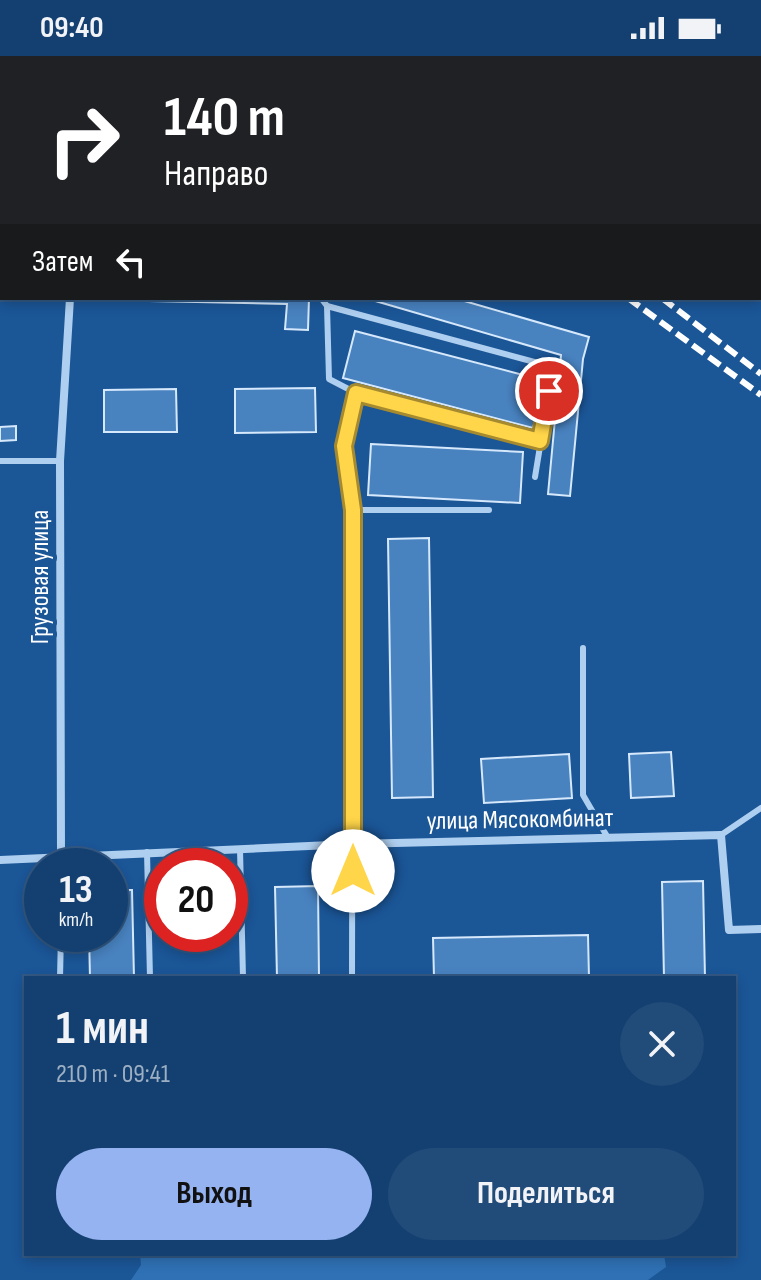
<!DOCTYPE html>
<html lang="ru">
<meta charset="utf-8">
<style>
body{margin:0;font-family:"Sofia Sans Condensed",sans-serif;background:#214b79;color:#f1f3f6;height:100vh;display:flex;flex-direction:column;font-size:30px;white-space:nowrap}
*{box-sizing:border-box;margin:0}
p{font-size:26px;color:#9dafc3}
.icon{flex:none;width:44px;height:44px;fill:none;stroke:currentColor;stroke-width:2;stroke-linecap:round;stroke-linejoin:round}
.map{position:relative;flex:1;overflow:hidden}
.details{position:absolute;left:24px;top:920px;width:712px;height:280px;display:flex;flex-direction:column;background:#144071;border-radius:0px;box-shadow:0 4px 12px #0003,0 0 0 2px #335984}
.details>*{flex:none}
.banner{position:absolute;left:0px;top:0px;width:762px;height:244px;box-shadow:0 4px 12px #0003,0 0 0 2px #335984;background:#202124;color:#fff;overflow:hidden}
.speed{position:absolute;left:24px;top:792px;display:flex;gap:16px;font-size:40px;font-weight:700;text-align:center}
.speed>*{display:grid;place-content:center;width:104px;height:104px;border-radius:50%;background:#144071;box-shadow:0 4px 12px #0003,0 0 0 2px #335984;line-height:1}
.speed small{font-size:20px;font-weight:400}
.speed .limit{border:12px solid #d22;background:#fff;color:#111}
.pin{position:absolute;display:grid;place-items:center;width:68px;height:68px;color:#fff;margin:-34px;border:4px solid #fff;border-radius:50%;box-shadow:0 2px 8px #0007}
.me{position:absolute;width:88px;margin:-44px;rotate:0deg;stroke-linejoin:round;filter:drop-shadow(0 0 6px #0008)}
.turn{display:flex;align-items:center;gap:28px;height:168px;padding:0 32px;font-size:36px}
.turn .icon{width:104px;height:104px;stroke-width:2.5}
.turn b{display:block;font-size:56px;line-height:68px}
.then{display:flex;align-items:center;height:76px;padding:0 32px;background:#0003;gap:16px;font-size:30px}
.round{display:grid;place-items:center;flex:none;width:84px;height:84px;border-radius:42px;background:#214b79}
.summary{display:flex;align-items:center;justify-content:space-between;height:136px;padding:0 32px}
h1{font-size:48px;font-weight:700;line-height:60px}
.cta{display:flex;gap:16px;margin-top:auto;padding:16px 32px}
.cta a{flex:1;height:92px;border-radius:48px;background:#95b2f1;color:#111;font-size:32px;font-weight:700;line-height:92px;text-align:center}
.cta a+a{background:#214b79;color:#f1f3f6}
.status{display:flex;justify-content:space-between;align-items:center;height:56px;padding:0 40px;background:#144071;direction:ltr}
.status svg{height:22px;fill:currentColor}
.map>svg:first-child{display:block}
.green{fill:#2f71b4}
.building{fill:#4882bf;stroke:#d6e8fb;stroke-width:2}
.lines{fill:none;stroke-linecap:round;stroke-linejoin:round}
.service{stroke:#afcff0;stroke-width:6}
.minor{stroke:#afcff0;stroke-width:8}
.rail{stroke:#fff;stroke-width:6;stroke-dasharray:14 6;stroke-linecap:butt}
.route-casing{stroke:#a68a30;stroke-width:20}
.route{stroke:#ffd54a;stroke-width:14}
.labels{text-anchor:middle;dominant-baseline:central;stroke-width:8;stroke-linejoin:round;paint-order:stroke}
.street-label{font-size:26px;fill:#fff;stroke:#1b5697}
</style>
<div class="status"><b>09:40</b><svg viewBox="0 0 49 12"><path d="M0 12V9h3v3zM5 12V6h3v6zM10 12V3h3v9zM15 12V0h3v12zM26 1h20v11H26zM47 4h2v5h-2z"/></svg></div>
<div class="map">
<svg width="761" height="1224" viewBox="0 0 761 1224">
<rect width="100%" height="100%" fill="#1b5697"/>
<path class="green" d="M140,1198H664L666,1211L648,1224H131L141,1209Z"/>
<g class="building">
<path d="M102,242H309L308,274L285,273L287,248L102,244Z"/>
<path d="M365,242H454L589,281L583,303L570,440L548,438L561,299Z"/>
<path d="M355,275L546,325L533,372L343,322Z"/>
<path d="M315,332L316,376L235,377V333Z"/>
<path d="M176,333L177,376H104V334Z"/>
<path d="M16,370V384L0,385V371Z"/>
<path d="M371,388L523,396L520,447L368,439Z"/>
<path d="M429,482L433,741L392,742L388,483Z"/>
<path d="M671,696L674,740L631,742L629,698Z"/>
<path d="M569,698L572,742L484,747L481,703Z"/>
<path d="M703,825L705,922H664L662,826Z"/>
<path d="M318,830L319,922H277L275,831Z"/>
<path d="M110,834H132L134,922H90L89,878H110Z"/>
<path d="M588,879L589,922H434L433,882Z"/>
</g>
<g class="lines">
<g class="service">
<path d="M749,0L757,2"/>
<path d="M634,2L635,0"/>
<path d="M321,242L327,250L553,311L535,421"/>
<path d="M327,250L329,323L356,337"/>
<path d="M0,405H60"/>
<path d="M353,454H489"/>
<path d="M583,592V739L608,782"/>
<path d="M721,779L761,752"/>
<path d="M240,793L243,922"/>
<path d="M147,796L150,922"/>
<path d="M60,922L61,878"/>
<path d="M352,922L353,454L344,390L356,337L540,385"/>
</g>
<g class="minor">
<path d="M48,0L49,2"/>
<path d="M61,800L60,405L70,242"/>
<path d="M0,804L353,788L721,779L729,874L761,873"/>
</g>
<g class="rail">
<path d="M297,0L300,2"/>
<path d="M331,0L333,2"/>
<path d="M628,242L761,339"/>
<path d="M662,242L761,318"/>
</g>
</g>
<g class="lines">
<g class="route-casing">
<path id="route" d="M353,815V454L344,390L356,337L540,385L549,335"/>
</g>
<use href="#route" class="route"/>
</g>
<g class="labels">
<g class="street-label">
<text transform="translate(40 521) rotate(-90)">Грузовая улица</text>
<text transform="translate(520 764) rotate(-1)">улица Мясокомбинат</text>
</g>
</g>
</svg>
<div class="speed"><div>13<small>km/h</small></div><div class="limit">20</div></div>
<div class="pin" style="left:549px;top:335px;background:#d93025"><svg class="icon" aria-label="arrive" viewBox="0 0 24 24"><path d="M6 21V4h12l-3 4 3 4H6"/></svg></div>
<svg class="me" style="left:353px;top:815px" viewBox="-20 -20 40 40"><circle r="19" fill="#fff"/><path d="M0-13L10 11 0 6-10 11z" fill="#ffd54a"/></svg>
<div class="banner">
<div class="turn"><svg class="icon" aria-label="right" viewBox="0 0 24 24"><path d="M7 20v-9h11M14 6l5 5-5 5"/></svg><div><b>140 m</b>Направо</div></div>
<div class="then">Затем<svg class="icon" aria-label="left" viewBox="0 0 24 24"><path d="M17 20v-9H6M10 6l-5 5 5 5"/></svg></div>
</div>
<section class="details">
<div class="summary"><div><h1>1 мин</h1><p>210 m · 09:41</p></div><a class="round"><svg class="icon" aria-label="close" viewBox="0 0 24 24"><path d="M6 6l12 12M18 6L6 18"/></svg></a></div>
<div class="cta"><a>Выход</a><a>Поделиться</a></div>
</section>
</div>
